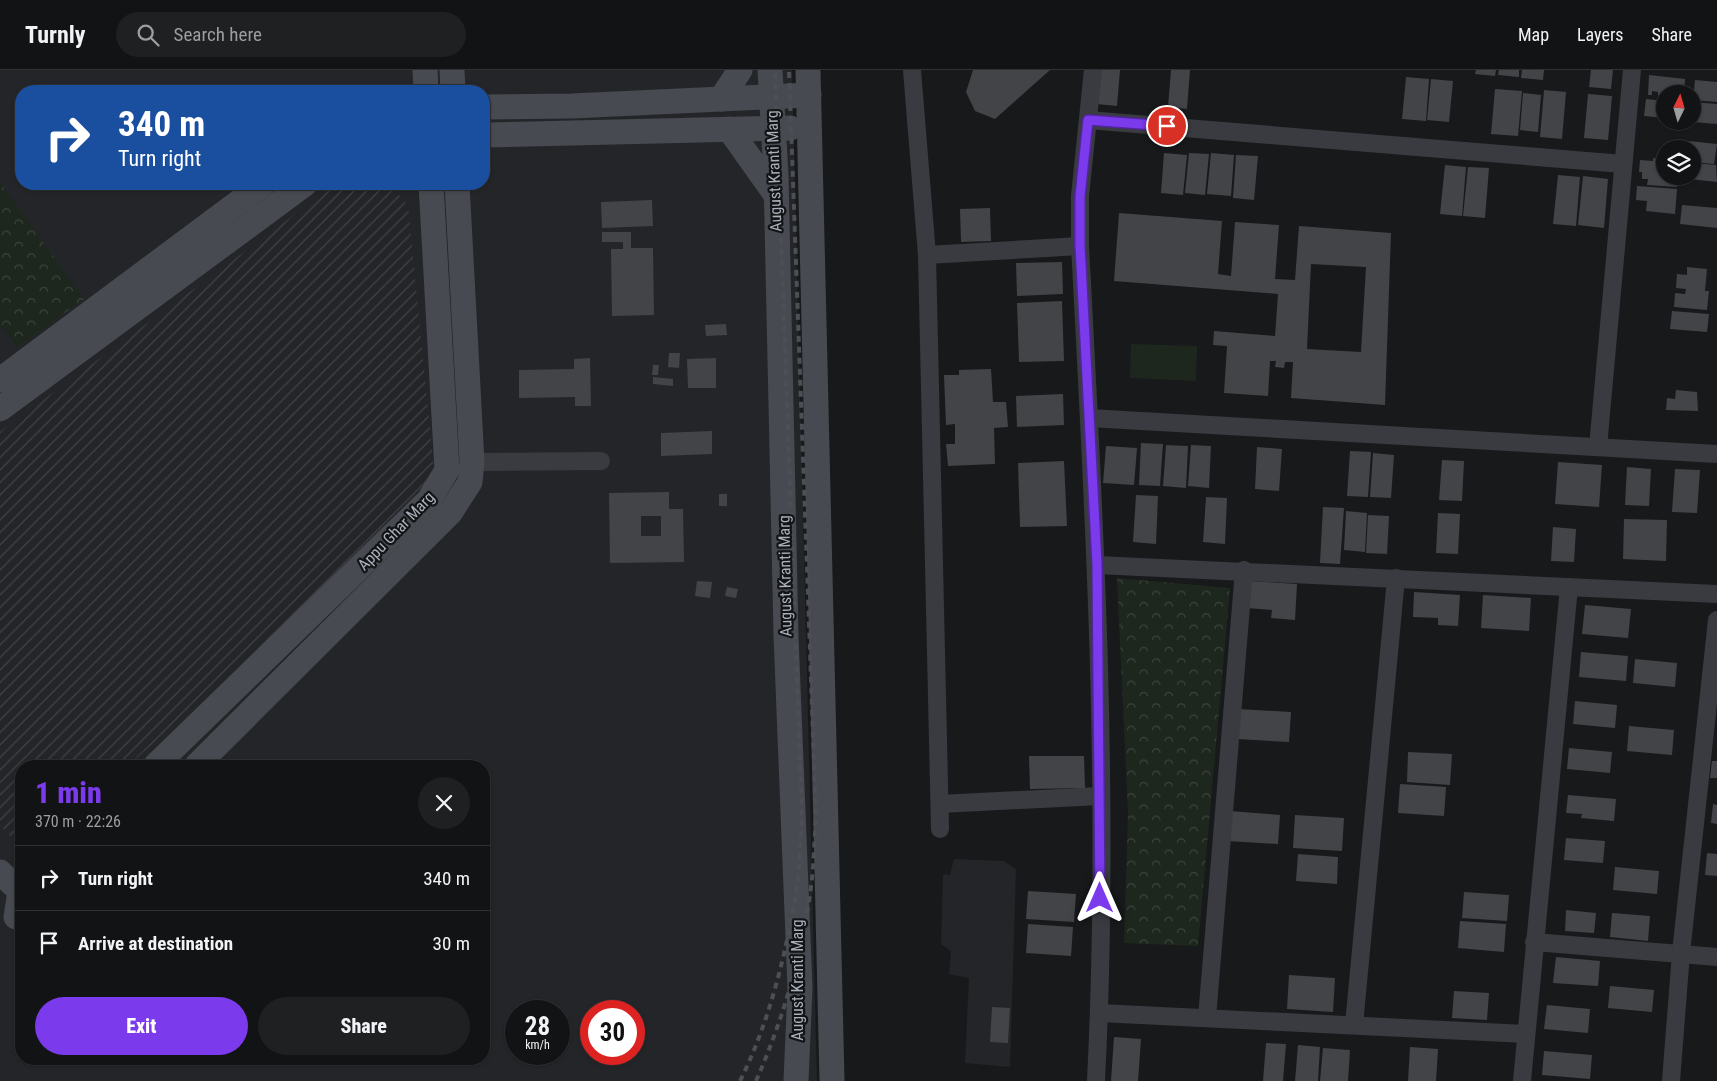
<!DOCTYPE html>
<meta charset="utf-8">
<style>
body{margin:0;font-family:"Roboto Condensed",sans-serif;background:#1f2022;color:#f1f3f6;height:100vh;display:flex;flex-direction:column;font-size:19px;white-space:nowrap}
*{box-sizing:border-box;margin:0}
p{font-size:16px;color:#9c9ea0}
.icon{flex:none;width:28px;height:28px;fill:none;stroke:currentColor;stroke-width:2;stroke-linecap:round;stroke-linejoin:round}
.map{position:relative;flex:1;overflow:hidden}
.sheet{position:absolute;left:15px;top:690px;width:475px;height:305px;display:flex;flex-direction:column;background:#121314;border-radius:20px;box-shadow:0 1px 4px #0004,0 0 0 1px #313234}
.sheet>*{flex:none}
.guide{position:absolute;left:15px;top:15px;width:475px;height:105px;border-radius:20px;box-shadow:0 1px 4px #0004,0 0 0 1px #313234;background:#1a4fa0;color:#fff;overflow:hidden}
.needle{width:32px;rotate:5deg}
.controls{position:absolute;left:1656px;top:15px;display:grid;gap:10px}
.controls a{display:grid;place-items:center;width:45px;height:45px;border-radius:50%;background:#121314;box-shadow:0 1px 4px #0004,0 0 0 1px #313234;font-size:25px}
.speed{position:absolute;left:505px;top:930px;display:flex;gap:10px;font-size:25px;font-weight:700;text-align:center}
.speed>*{display:grid;place-content:center;width:65px;height:65px;border-radius:50%;background:#121314;box-shadow:0 1px 4px #0004,0 0 0 1px #313234;line-height:1}
.speed small{font-size:12px;font-weight:400}
.speed .limit{border:8px solid #d22;background:#fff;color:#111}
.pin{position:absolute;display:grid;place-items:center;width:42px;height:42px;color:#fff;margin:-21px;border:2px solid #fff;border-radius:50%;box-shadow:0 1px 5px #0007}
.me{position:absolute;width:55px;margin:-28px;rotate:0deg;stroke-linejoin:round;filter:drop-shadow(0 0 4px #0008)}
.turn{display:flex;align-items:center;gap:18px;height:105px;padding:0 20px;font-size:22px}
.turn .icon{width:65px;height:65px;stroke-width:2.5}
.turn b{display:block;font-size:35px;line-height:42px}
.round{display:grid;place-items:center;flex:none;width:52px;height:52px;border-radius:26px;background:#1f2022}
.overview{display:flex;align-items:center;justify-content:space-between;height:85px;padding:0 20px}
h1{font-size:30px;font-weight:800;line-height:38px;color:#7c3aed}
.primary-button{display:flex;gap:10px;margin-top:auto;padding:10px 20px}
.primary-button a{flex:1;height:58px;border-radius:30px;background:#7c3aed;color:#fff;font-size:20px;font-weight:800;line-height:58px;text-align:center}
.primary-button a+a{background:#1f2022;color:#f1f3f6}
ul{padding:0;list-style:none}
li{display:flex;align-items:center;gap:15px;height:65px;padding:0 20px;border-top:1px solid #313234}
li div{flex:1}
li b{display:block;font-size:19px}
li em{font-style:normal}
header{display:flex;align-items:center;gap:30px;box-sizing:border-box;height:70px;padding:0 25px;background:#121314;border-bottom:1px solid #313234}
header strong{font-size:24px}
nav{display:flex;gap:28px;margin-inline-start:auto;font-size:18px}
.search{width:350px;height:45px;background:#1f2022;display:flex;align-items:center;gap:12px;box-sizing:border-box;padding:0 18px;border-radius:28px;color:#9c9ea0;font-size:19px}
.map>svg:first-child{display:block}
.built{fill:#242528;fill-rule:evenodd}
.industrial{fill:url(#industrial-furrows)}
.park{fill:url(#park-crowns)}
.pitch{fill:#1e271e}
.building{fill:#424448;fill-rule:evenodd}
.lines{fill:none;stroke-linecap:round;stroke-linejoin:round}
.street{stroke:#393b40;stroke-width:18}
.secondary{stroke:#474a50;stroke-width:25}
.rail{stroke:#4c4f55;stroke-width:4;stroke-dasharray:6 5;stroke-linecap:butt}
.route-casing{stroke:#51269a;stroke-width:12}
.route{stroke:#7c3aed;stroke-width:9}
.labels{text-anchor:middle;dominant-baseline:central;stroke-width:4.5;stroke-linejoin:round;paint-order:stroke}
.street-label{font-size:16px;fill:#aab1bc;stroke:#131416}
</style>
<header>
<strong>Turnly</strong>
<div class="search"><svg class="icon" aria-label="search" viewBox="0 0 24 24"><circle cx="10" cy="10" r="6"/><path d="M15 15l6 6"/></svg>Search here</div>
<nav><a>Map</a><a>Layers</a><a>Share</a></nav>
</header>
<div class="map">
<svg width="1717" height="1011" viewBox="0 0 1717 1011">
<defs>
<pattern id="industrial-furrows" width="10" height="10" patternUnits="userSpaceOnUse" patternTransform="scale(1.25)"><rect width="10" height="10" fill="#242528"/><path d="M-1 1l2-2M0 10L10 0M9 11l2-2" fill="none" stroke="#414245"/></pattern>
<pattern id="park-crowns" width="20" height="18" patternUnits="userSpaceOnUse" patternTransform="scale(1.25)"><rect width="20" height="18" fill="#1e271e"/><path d="M2 6a3 3 0 1 1 6 0M12 15a3 3 0 1 1 6 0" fill="none" stroke="#3c443d"/></pattern>
</defs>
<rect width="100%" height="100%" fill="#18191b"/>
<g class="built">
<path d="M0,0H792L817,1011H0ZM21,21H484V114H21ZM21,696H484V989H21ZM516,941H559V984H516ZM591,941H634V984H591Z"/>
<path d="M954,789L1004,791L1016,799L1010,997L965,993L969,908L949,904L951,881L941,874L943,804L950,805Z"/>
</g>
<path class="industrial" d="M336,114H390L408,136L436,420L128,696H21V777L0,756V362Z"/>
<g class="park">
<path d="M0,112L84,229L17,278L0,255Z"/>
<path d="M1117,508L1230,518L1198,876L1124,873L1128,743Z"/>
</g>
<path class="pitch" d="M1131,274L1197,276L1196,311L1130,308Z"/>
<g class="building">
<path d="M973,0H1050L995,49L975,41L966,22Z"/>
<path d="M1099,0H1120L1117,36L1096,34Z"/>
<path d="M1171,0H1190L1187,39L1168,37Z"/>
<path d="M1476,0H1496L1495,6L1475,4Z"/>
<path d="M1499,0H1519V7L1498,5Z"/>
<path d="M1522,0H1544L1543,10L1521,8Z"/>
<path d="M1591,0H1613L1611,19L1589,17Z"/>
<path d="M1649,5L1685,9L1684,24H1665V27L1658,26V22L1652,21V25H1648Z"/>
<path d="M1406,7L1429,9L1426,51L1402,49Z"/>
<path d="M1431,9L1453,11L1449,52L1427,50Z"/>
<path d="M1695,10L1717,12V32L1693,30Z"/>
<path d="M1495,19L1522,21L1518,66L1491,64Z"/>
<path d="M1544,20L1566,22L1562,69L1540,67Z"/>
<path d="M1523,23L1541,25L1538,62L1520,60Z"/>
<path d="M1588,24L1612,26L1608,70L1584,68Z"/>
<path d="M1646,29L1665,31V48L1644,46Z"/>
<path d="M1692,32L1717,34V54L1692,52Z"/>
<path d="M1689,71L1717,74L1714,94L1692,92V79H1688Z"/>
<path d="M1164,83L1187,85L1183,125L1161,123Z"/>
<path d="M1189,83L1209,84L1205,125L1185,123Z"/>
<path d="M1211,83L1234,85L1231,126L1207,124Z"/>
<path d="M1236,85L1258,86L1254,130L1233,128Z"/>
<path d="M1653,88L1665,89V106H1678L1677,117L1647,115L1648,109H1642V102H1639L1640,90L1653,91Z"/>
<path d="M1692,93L1716,95L1717,112L1689,109V106H1692Z"/>
<path d="M1445,95L1466,97L1462,146L1440,144Z"/>
<path d="M1468,97L1489,98L1485,148L1463,146Z"/>
<path d="M1558,105L1580,107L1576,156L1553,154Z"/>
<path d="M1583,106L1608,109L1604,158L1578,155Z"/>
<path d="M1637,116L1677,119L1675,144L1646,141L1647,131L1636,130Z"/>
<path d="M652,130L653,156L602,158L601,132Z"/>
<path d="M1682,135L1717,138V158L1680,154Z"/>
<path d="M990,138L991,171L961,172L960,139Z"/>
<path d="M1119,143L1222,151L1218,204L1231,206L1235,152L1279,155L1275,209L1295,210L1299,156L1391,163L1385,335L1291,328L1293,292H1285L1284,298L1275,297L1276,291H1270L1268,326L1224,323L1227,276L1213,275L1214,261L1275,266L1278,224L1114,211ZM1311,194L1366,197L1361,282L1307,279Z"/>
<path d="M602,162H631V178H653L654,245L612,246L611,179H623V172H602Z"/>
<path d="M1062,192L1063,224L1017,226L1016,193Z"/>
<path d="M1687,197L1707,199L1705,221H1709L1707,240L1674,237L1675,223L1685,224L1686,219L1676,218L1677,204L1687,205Z"/>
<path d="M1062,231L1064,291L1019,292L1017,233Z"/>
<path d="M1672,241L1709,244L1707,262L1670,259Z"/>
<path d="M726,254L727,265L706,266L705,255Z"/>
<path d="M669,283H680L679,298L668,297Z"/>
<path d="M590,288L591,336H575V327L519,328V300L574,299V289Z"/>
<path d="M716,288V318H688L687,289Z"/>
<path d="M653,295H659L658,305H652Z"/>
<path d="M991,299L993,332H1006L1008,357L994,358L995,394L948,396L946,374H955V354L946,355L944,305H959V300Z"/>
<path d="M653,307L673,309V316L653,314Z"/>
<path d="M1676,320L1697,322L1698,341L1666,340L1667,328L1675,329Z"/>
<path d="M1063,324L1064,355L1017,357L1016,326Z"/>
<path d="M712,361V384L661,386V363Z"/>
<path d="M1141,373L1163,374L1160,416L1139,415Z"/>
<path d="M1166,375L1188,376L1186,418L1163,416Z"/>
<path d="M1191,375L1211,376L1209,418L1188,416Z"/>
<path d="M1106,376L1137,378L1134,415L1103,413Z"/>
<path d="M1257,377L1282,379L1279,421L1255,419Z"/>
<path d="M1350,381L1371,382L1368,427L1347,426Z"/>
<path d="M1373,383L1394,385L1391,428L1370,427Z"/>
<path d="M1442,390L1464,391L1462,431L1439,430Z"/>
<path d="M1064,391L1067,456L1020,457L1018,393Z"/>
<path d="M1558,392L1602,395L1599,437L1555,434Z"/>
<path d="M1627,397L1651,399L1649,436L1625,435Z"/>
<path d="M1675,399L1700,400L1697,443L1672,442Z"/>
<path d="M669,422V439H683L684,492L610,493L609,423ZM641,446H661V466H641Z"/>
<rect x="719" y="424" width="8" height="12"/>
<path d="M1136,425L1158,426L1156,474L1133,472Z"/>
<path d="M1206,427L1227,428L1225,474L1203,472Z"/>
<path d="M1323,437L1344,438L1340,494L1320,493Z"/>
<path d="M1346,441L1367,443L1365,482L1344,480Z"/>
<path d="M1438,443L1460,444L1458,484L1436,483Z"/>
<path d="M1368,445L1389,446L1387,484L1366,483Z"/>
<path d="M1624,449L1667,450L1666,491L1623,489Z"/>
<path d="M1553,457L1576,459L1574,492L1551,491Z"/>
<path d="M697,511L712,512L710,528L695,526Z"/>
<path d="M1248,511L1297,514L1295,550L1271,548L1272,540L1247,538Z"/>
<path d="M727,517L738,519L736,528L725,526Z"/>
<path d="M1414,522L1460,525L1458,556L1438,555V548L1413,547Z"/>
<path d="M1483,525L1531,528L1529,561L1481,558Z"/>
<path d="M1585,535L1631,539L1628,568L1582,564Z"/>
<path d="M1581,582L1628,586L1626,611L1579,607Z"/>
<path d="M1635,589L1677,593L1675,617L1633,613Z"/>
<path d="M1575,631L1617,635L1615,658L1573,654Z"/>
<path d="M1239,639L1291,642L1289,672L1237,669Z"/>
<path d="M1629,656L1674,660L1672,685L1627,681Z"/>
<path d="M1569,678L1612,682L1610,703L1567,699Z"/>
<path d="M1408,682L1452,684L1450,715L1407,712Z"/>
<path d="M1029,686H1084L1085,718L1030,719Z"/>
<path d="M1712,691H1717V708H1710Z"/>
<path d="M1400,714L1446,717L1444,746L1398,743Z"/>
<path d="M1568,725L1616,729L1614,751L1581,748L1582,744L1566,743Z"/>
<path d="M1713,734L1717,735V754L1711,753Z"/>
<path d="M1229,741L1280,745L1278,774L1227,771Z"/>
<path d="M1295,745L1344,748L1342,781L1293,778Z"/>
<path d="M1566,768L1605,771L1603,793L1564,790Z"/>
<path d="M1707,783L1717,784V806L1705,805Z"/>
<path d="M1298,784L1338,787L1337,814L1296,811Z"/>
<path d="M1615,797L1659,801L1657,824L1613,820Z"/>
<path d="M1028,821L1076,824L1074,852L1026,849Z"/>
<path d="M1464,822L1509,825L1507,851L1462,848Z"/>
<path d="M1566,840L1596,843L1594,863L1565,861Z"/>
<path d="M1612,843L1650,846L1648,871L1610,867Z"/>
<path d="M1460,851L1506,854L1504,882L1458,878Z"/>
<path d="M1028,854L1073,857L1071,886L1026,883Z"/>
<path d="M1556,887L1600,891L1598,916L1553,913Z"/>
<path d="M1289,905L1335,908L1333,942L1287,939Z"/>
<path d="M1610,916L1654,920L1652,942L1608,938Z"/>
<path d="M1454,921L1489,923L1487,950L1452,948Z"/>
<path d="M1547,935L1590,939L1588,963L1544,959Z"/>
<path d="M992,937L1010,938L1008,973L990,972Z"/>
<path d="M1114,967L1141,969L1138,1011H1111Z"/>
<path d="M1266,973L1286,974L1283,1011H1263Z"/>
<path d="M1298,975L1320,977L1318,1011H1295Z"/>
<path d="M1410,977L1438,979L1436,1011H1408Z"/>
<path d="M1323,978L1350,980L1348,1011H1320Z"/>
<path d="M1544,981L1592,985L1590,1009L1542,1005Z"/>
</g>
<g class="lines">
<g class="street">
<path d="M912,0L927,185L940,759"/>
<path d="M1093,0L1080,126V176C1095,453 1110,733 1096,1011"/>
<path d="M1088,50L1623,94"/>
<path d="M927,185L1080,176"/>
<path d="M1089,348L1717,384"/>
<path d="M1598,377L1632,0"/>
<path d="M472,392L601,391"/>
<path d="M1097,495L1717,524"/>
<path d="M940,734L1100,726"/>
<path d="M1534,872L1717,887"/>
<path d="M1100,943L1526,964"/>
<path d="M1207,948L1244,500"/>
<path d="M1354,955L1396,508"/>
<path d="M1522,1011L1569,517"/>
<path d="M1671,1011L1681,883L1717,550"/>
</g>
<g class="secondary">
<path d="M425,0L426,21"/>
<path d="M452,0L453,21"/>
<path d="M770,0L776,105L786,565L800,918L796,1011"/>
<path d="M808,0L832,1011"/>
<path d="M721,29L740,0"/>
<path d="M484,37L572,36L809,25"/>
<path d="M729,59L776,125"/>
<path d="M484,65L790,58"/>
<path d="M0,310L263,114"/>
<path d="M0,339L305,114"/>
<path d="M155,696L429,430L447,400L431,114"/>
<path d="M196,696L450,443L470,412L472,392L457,114"/>
<path d="M0,802L21,822"/>
<path d="M16,847L20,822"/>
</g>
<g class="rail">
<path d="M740,1011C769,953 785,887 796,824C800,799 800,772 802,747L775,0"/>
<path d="M756,1011C782,952 801,888 810,824C814,799 814,773 816,747L789,0"/>
</g>
</g>
<g class="lines">
<g class="route-casing">
<path id="route" d="M1100,828L1097,494L1080,176V126L1088,50L1167,56"/>
</g>
<use href="#route" class="route"/>
</g>
<g class="labels">
<g class="street-label">
<text transform="translate(774 101) rotate(-92)">August Kranti Marg</text>
<text transform="translate(396 461) rotate(-46)">Appu Ghar Marg</text>
<text transform="translate(785 506) rotate(-91)">August Kranti Marg</text>
<text transform="translate(797 910) rotate(-90)">August Kranti Marg</text>
</g>
</g>
</svg>
<div class="controls">
<a><svg class="needle" viewBox="-14 -14 28 28"><path d="M0-13l5 13h-10z" fill="#e53935"/><path d="M0 13l5-13h-10z" fill="#9c9ea0"/></svg></a>
<a><svg class="icon" aria-label="layers" viewBox="0 0 24 24"><path d="M12 4l9 5-9 5-9-5zM3 14l9 5 9-5"/></svg></a>
</div>
<div class="speed"><div>28<small>km/h</small></div><div class="limit">30</div></div>
<div class="pin" style="left:1167px;top:56px;background:#d93025"><svg class="icon" aria-label="arrive" viewBox="0 0 24 24"><path d="M6 21V4h12l-3 4 3 4H6"/></svg></div>
<svg class="me" style="left:1100px;top:828px" viewBox="-20 -20 40 40"><path d="M0-17L14 15 0 8-14 15z" fill="#7c3aed" stroke="#fff" stroke-width="4"/></svg>
<div class="guide">
<div class="turn"><svg class="icon" aria-label="right" viewBox="0 0 24 24"><path d="M7 20v-9h11M14 6l5 5-5 5"/></svg><div><b>340 m</b>Turn right</div></div>
</div>
<section class="sheet">
<div class="overview"><div><h1>1 min</h1><p>370 m · 22:26</p></div><a class="round"><svg class="icon" aria-label="close" viewBox="0 0 24 24"><path d="M6 6l12 12M18 6L6 18"/></svg></a></div>
<ul>
<li><svg class="icon" aria-label="right" viewBox="0 0 24 24"><path d="M7 20v-9h11M14 6l5 5-5 5"/></svg><div><b>Turn right</b></div><em>340 m</em></li>
<li><svg class="icon" aria-label="arrive" viewBox="0 0 24 24"><path d="M6 21V4h12l-3 4 3 4H6"/></svg><div><b>Arrive at destination</b></div><em>30 m</em></li>
</ul>
<div class="primary-button"><a>Exit</a><a>Share</a></div>
</section>
</div>
